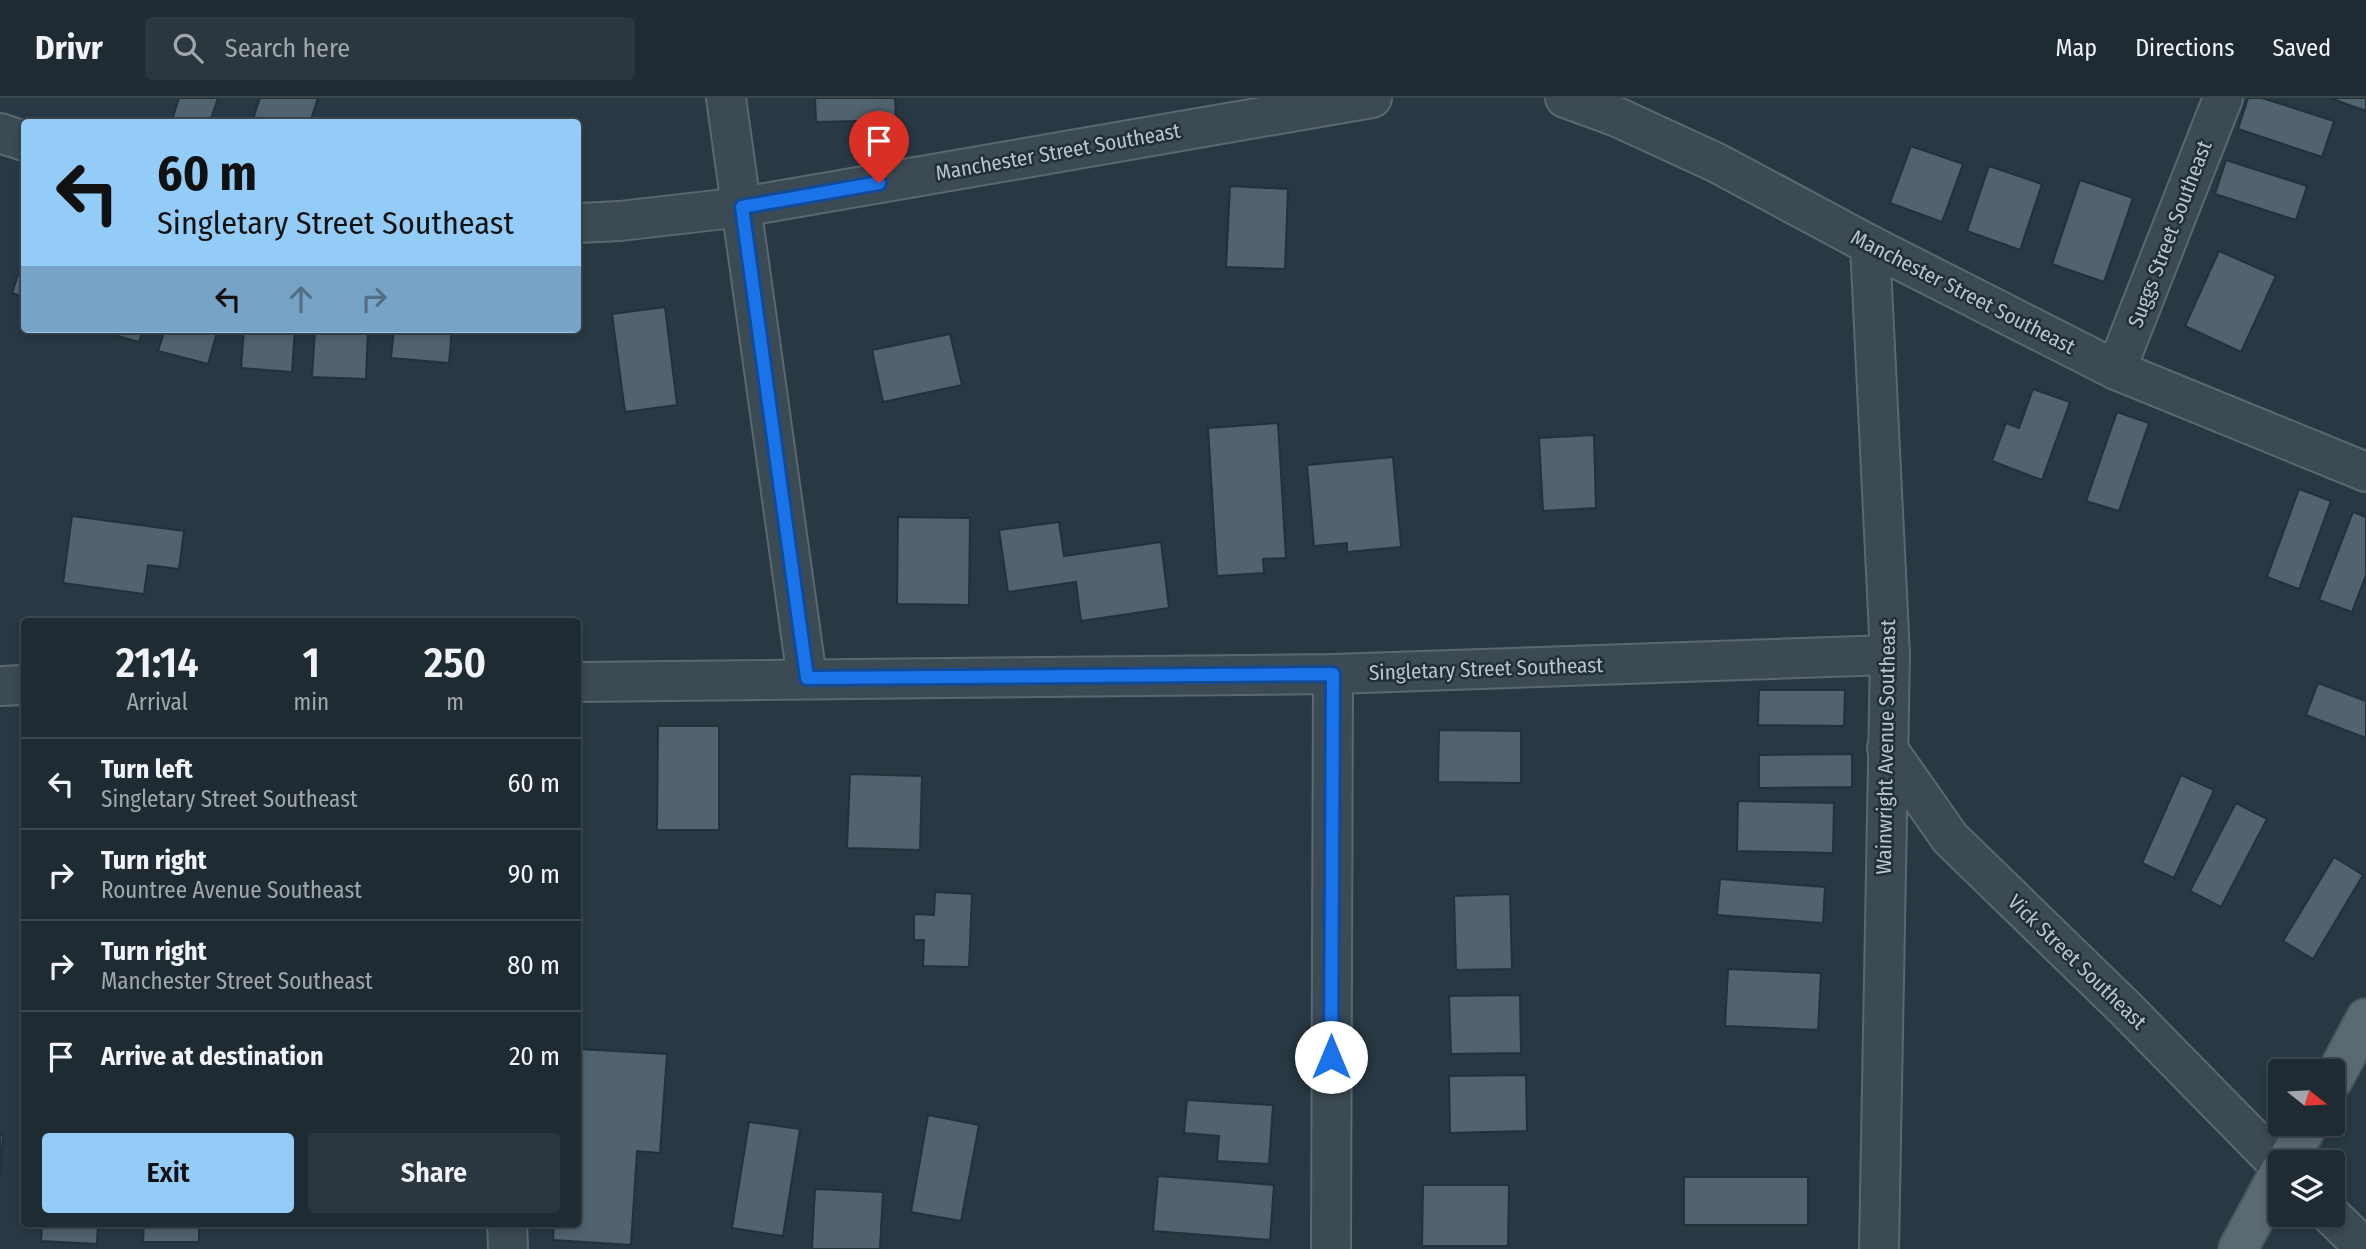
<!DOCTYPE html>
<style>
body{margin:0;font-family:"Fira Sans Condensed",sans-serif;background:#2b373f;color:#f1f3f6;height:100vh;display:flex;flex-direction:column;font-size:26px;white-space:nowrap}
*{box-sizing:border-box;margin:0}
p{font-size:23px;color:#a1a7ac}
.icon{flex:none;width:38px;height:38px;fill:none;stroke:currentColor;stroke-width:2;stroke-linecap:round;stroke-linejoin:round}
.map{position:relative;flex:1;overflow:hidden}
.side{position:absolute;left:21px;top:520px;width:560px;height:609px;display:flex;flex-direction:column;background:#1e2b33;border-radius:7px;box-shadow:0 4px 10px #0003,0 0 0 2px #3c474e}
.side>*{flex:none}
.hud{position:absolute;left:21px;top:21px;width:560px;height:214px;border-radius:7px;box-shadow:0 4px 10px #0003,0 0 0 2px #3c474e;background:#94ccf8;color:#111;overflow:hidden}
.needle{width:46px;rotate:108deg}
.tools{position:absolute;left:2268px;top:961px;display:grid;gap:14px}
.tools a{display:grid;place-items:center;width:77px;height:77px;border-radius:7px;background:#1e2b33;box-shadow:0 4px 10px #0003,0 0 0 2px #3c474e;font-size:35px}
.pin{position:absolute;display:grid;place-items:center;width:60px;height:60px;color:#fff;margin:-72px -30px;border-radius:50% 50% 50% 0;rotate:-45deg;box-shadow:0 0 7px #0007}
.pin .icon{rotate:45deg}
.me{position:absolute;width:77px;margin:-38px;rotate:0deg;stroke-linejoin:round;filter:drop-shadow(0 0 5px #0008)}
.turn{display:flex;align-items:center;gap:24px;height:147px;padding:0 21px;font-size:32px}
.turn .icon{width:91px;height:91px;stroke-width:2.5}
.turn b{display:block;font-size:49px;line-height:60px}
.lanes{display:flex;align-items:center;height:66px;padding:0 21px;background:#0003;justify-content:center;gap:35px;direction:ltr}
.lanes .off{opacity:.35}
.eta{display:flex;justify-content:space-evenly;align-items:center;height:119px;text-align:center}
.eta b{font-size:42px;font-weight:600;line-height:49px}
.cta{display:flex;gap:14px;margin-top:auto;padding:14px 21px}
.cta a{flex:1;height:80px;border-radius:7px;background:#94ccf8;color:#111;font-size:28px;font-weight:600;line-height:80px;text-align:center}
.cta a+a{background:#2b373f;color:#f1f3f6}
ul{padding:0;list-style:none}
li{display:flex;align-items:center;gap:21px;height:91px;padding:0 21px;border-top:2px solid #3c474e}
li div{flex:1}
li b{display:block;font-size:26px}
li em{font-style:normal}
header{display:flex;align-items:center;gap:42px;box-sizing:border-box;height:98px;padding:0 35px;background:#1e2b33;border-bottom:2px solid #3c474e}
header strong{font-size:33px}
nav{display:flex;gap:38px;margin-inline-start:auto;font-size:24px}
.search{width:490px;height:63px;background:#2b373f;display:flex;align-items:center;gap:18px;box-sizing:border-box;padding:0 24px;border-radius:7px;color:#a1a7ac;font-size:26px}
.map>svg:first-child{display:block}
.building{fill:#51636f;stroke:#23313b;stroke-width:2}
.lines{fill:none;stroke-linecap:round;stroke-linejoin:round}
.minor-casing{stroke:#5b6871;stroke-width:42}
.major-casing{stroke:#495660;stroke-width:42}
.minor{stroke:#3c4a53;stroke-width:38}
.major{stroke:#5b6973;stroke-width:38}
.route-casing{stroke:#114b97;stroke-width:18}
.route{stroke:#1a73e8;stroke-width:12}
.labels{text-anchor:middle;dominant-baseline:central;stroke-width:5;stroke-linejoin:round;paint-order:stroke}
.street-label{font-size:21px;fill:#bac5cd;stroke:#212f39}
</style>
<header>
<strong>Drivr</strong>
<div class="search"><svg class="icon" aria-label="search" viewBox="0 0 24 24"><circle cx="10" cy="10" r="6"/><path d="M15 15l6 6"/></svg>Search here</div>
<nav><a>Map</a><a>Directions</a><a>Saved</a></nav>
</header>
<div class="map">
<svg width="2366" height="1151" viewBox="0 0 2366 1151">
<rect width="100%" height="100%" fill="#283944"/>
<g class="building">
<path d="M179,0H218L210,24H180L172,22Z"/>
<path d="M260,0H318L310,24H252Z"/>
<path d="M815,0H895L896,22L816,24Z"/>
<path d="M2248,0H2262L2334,23L2322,59L2238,31Z"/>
<path d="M2330,0H2366V13Z"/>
<path d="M1911,48L1963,66L1942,124L1890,105Z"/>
<path d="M2226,62L2307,88L2296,122L2215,96Z"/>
<path d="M1989,68L2042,86L2020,152L1967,133Z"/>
<path d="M2080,82L2133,100L2104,184L2052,166Z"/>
<path d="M1230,88L1288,91L1285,171L1226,169Z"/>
<path d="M2219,153L2276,178L2241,254L2185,228Z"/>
<path d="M24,159V199L12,195Z"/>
<path d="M665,209L677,307L625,314L612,216Z"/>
<path d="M93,231H143L139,244Z"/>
<path d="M165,231H218L208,266L158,253Z"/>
<path d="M244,231H295L292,274L241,270Z"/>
<path d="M315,231H368L366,281L312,279Z"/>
<path d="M394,231H452L449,265L391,260Z"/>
<path d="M950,236L962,287L883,304L872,252Z"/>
<path d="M2033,291L2070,304L2042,382L1992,363L2006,325L2019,330Z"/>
<path d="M2117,314L2149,325L2119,413L2086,403Z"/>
<path d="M1278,325L1286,460L1263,461L1264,475L1217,478L1208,330Z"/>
<path d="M1594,337L1596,410L1543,413L1539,340Z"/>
<path d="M1393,359L1401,449L1347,454V445L1314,448L1307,367Z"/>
<path d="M2299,391L2331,403L2299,491L2267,479Z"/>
<path d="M2353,414L2366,419V477L2352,514L2319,502Z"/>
<path d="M72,418L184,433L179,471L148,467L144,496L63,485Z"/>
<path d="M898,419L970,420L969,507L897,506Z"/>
<path d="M1059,424L1064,458L1161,444L1169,510L1081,523L1076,484L1008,494L999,432Z"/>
<path d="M2318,585L2366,603V640L2306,617Z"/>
<path d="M1759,592H1845L1844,628L1758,627Z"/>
<path d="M658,628H719V732H657Z"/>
<path d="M1439,632L1521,633V685L1438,684Z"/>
<path d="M1852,656V689L1759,690V657Z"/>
<path d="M850,676L922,678L920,752L847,750Z"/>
<path d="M2181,677L2214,692L2174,780L2142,765Z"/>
<path d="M1738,703L1834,705L1833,755L1737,753Z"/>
<path d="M2236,705L2267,721L2221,809L2190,793Z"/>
<path d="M2334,759L2363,777L2313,861L2283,843Z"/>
<path d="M1720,781L1825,789L1823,825L1717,817Z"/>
<path d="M935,794L972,796L969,869L923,868L924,842H914V816L934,817Z"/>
<path d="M1510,796L1512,871L1456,872L1454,798Z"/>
<path d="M1728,871L1821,875L1818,932L1725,928Z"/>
<path d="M1520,897L1521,955L1451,956L1449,898Z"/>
<path d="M578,951L667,956L660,1055L637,1053L631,1147L553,1142L554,1125H578Z"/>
<path d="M1526,977L1527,1033L1450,1035L1449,978Z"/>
<path d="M1187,1002L1273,1007L1269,1066L1217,1063L1219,1038L1184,1035Z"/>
<path d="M928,1017L979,1027L961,1123L911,1114Z"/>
<path d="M749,1024L800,1031L783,1138L732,1130Z"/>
<path d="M0,1037H3L0,1081Z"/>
<path d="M1158,1078L1274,1087L1270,1142L1153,1133Z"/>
<rect x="1684" y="1079" width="124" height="48"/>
<path d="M1423,1087H1509L1508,1148H1422Z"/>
<path d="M815,1091L883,1094L880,1151H812Z"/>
<path d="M42,1125H98L97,1146L41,1143Z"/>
<path d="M144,1125H199V1144H143Z"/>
</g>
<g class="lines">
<g class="minor-casing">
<g id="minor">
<path d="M726,0L807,580"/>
<path d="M1565,0L1617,19L1717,65L1870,147L2116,272L2366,374"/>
<path d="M0,35L24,43"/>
<path d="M578,125L620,123L742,109L1372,0"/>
<path d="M1870,147L1890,557L1879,1151"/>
<path d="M2116,272L2223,0"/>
<path d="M578,584L1333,576L1890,557"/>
<path d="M0,588L24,587"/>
<path d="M1887,650L1950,740L2125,910L2280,1068"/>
<path d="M2330,1116L2366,1151"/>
<path d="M507,1125L508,1151"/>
<path d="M1331,1151L1333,576"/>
</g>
</g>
<g class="major-casing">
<g id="major">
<path d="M2333,982L2366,920"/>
<path d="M2286,1064L2309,1026"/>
<path d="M2238,1151L2280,1073"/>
</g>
</g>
<use href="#minor" class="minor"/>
<use href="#major" class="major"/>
</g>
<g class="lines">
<g class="route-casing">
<path id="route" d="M879,85L742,109L807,580L1333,576L1331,959"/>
</g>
<use href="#route" class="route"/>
</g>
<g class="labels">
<g class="street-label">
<text transform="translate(1058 54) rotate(-10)">Manchester Street Southeast</text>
<text transform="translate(2170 136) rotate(-69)">Suggs Street Southeast</text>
<text transform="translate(1963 194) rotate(27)">Manchester Street Southeast</text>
<text transform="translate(1486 571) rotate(-2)">Singletary Street Southeast</text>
<text transform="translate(1886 649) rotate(-89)">Wainwright Avenue Southeast</text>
<text transform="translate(2077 864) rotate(44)">Vick Street Southeast</text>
</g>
</g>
</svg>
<div class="tools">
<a><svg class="needle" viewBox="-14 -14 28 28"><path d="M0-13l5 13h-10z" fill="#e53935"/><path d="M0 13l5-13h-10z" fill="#a1a7ac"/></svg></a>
<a><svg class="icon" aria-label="layers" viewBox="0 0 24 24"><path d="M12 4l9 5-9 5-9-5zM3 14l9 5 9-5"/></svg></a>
</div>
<div class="pin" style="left:879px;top:85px;background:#d93025"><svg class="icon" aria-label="arrive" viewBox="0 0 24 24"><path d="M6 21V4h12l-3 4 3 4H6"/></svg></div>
<svg class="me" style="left:1331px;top:959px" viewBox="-20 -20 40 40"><circle r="19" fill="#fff"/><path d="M0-13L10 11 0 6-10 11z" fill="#1a73e8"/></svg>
<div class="hud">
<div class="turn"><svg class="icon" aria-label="left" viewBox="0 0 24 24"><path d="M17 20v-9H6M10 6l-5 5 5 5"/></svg><div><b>60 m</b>Singletary Street Southeast</div></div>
<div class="lanes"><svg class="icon" aria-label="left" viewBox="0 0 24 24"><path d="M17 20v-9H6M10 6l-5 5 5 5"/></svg><svg class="icon off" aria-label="ahead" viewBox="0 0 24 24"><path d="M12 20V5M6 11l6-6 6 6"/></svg><svg class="icon off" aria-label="right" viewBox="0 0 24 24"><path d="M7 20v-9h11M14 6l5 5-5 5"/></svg></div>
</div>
<section class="side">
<div class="eta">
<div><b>21:14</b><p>Arrival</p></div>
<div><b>1</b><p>min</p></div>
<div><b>250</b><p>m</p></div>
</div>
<ul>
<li><svg class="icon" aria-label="left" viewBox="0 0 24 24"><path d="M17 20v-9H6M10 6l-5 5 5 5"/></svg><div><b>Turn left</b><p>Singletary Street Southeast</p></div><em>60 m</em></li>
<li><svg class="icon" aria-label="right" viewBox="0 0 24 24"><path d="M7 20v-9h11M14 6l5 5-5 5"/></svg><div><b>Turn right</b><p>Rountree Avenue Southeast</p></div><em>90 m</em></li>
<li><svg class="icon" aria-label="right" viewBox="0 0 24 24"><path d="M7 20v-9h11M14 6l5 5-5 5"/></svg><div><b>Turn right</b><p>Manchester Street Southeast</p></div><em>80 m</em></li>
<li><svg class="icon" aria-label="arrive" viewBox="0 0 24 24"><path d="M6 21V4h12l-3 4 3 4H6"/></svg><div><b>Arrive at destination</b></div><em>20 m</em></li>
</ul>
<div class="cta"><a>Exit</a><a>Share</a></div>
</section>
</div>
